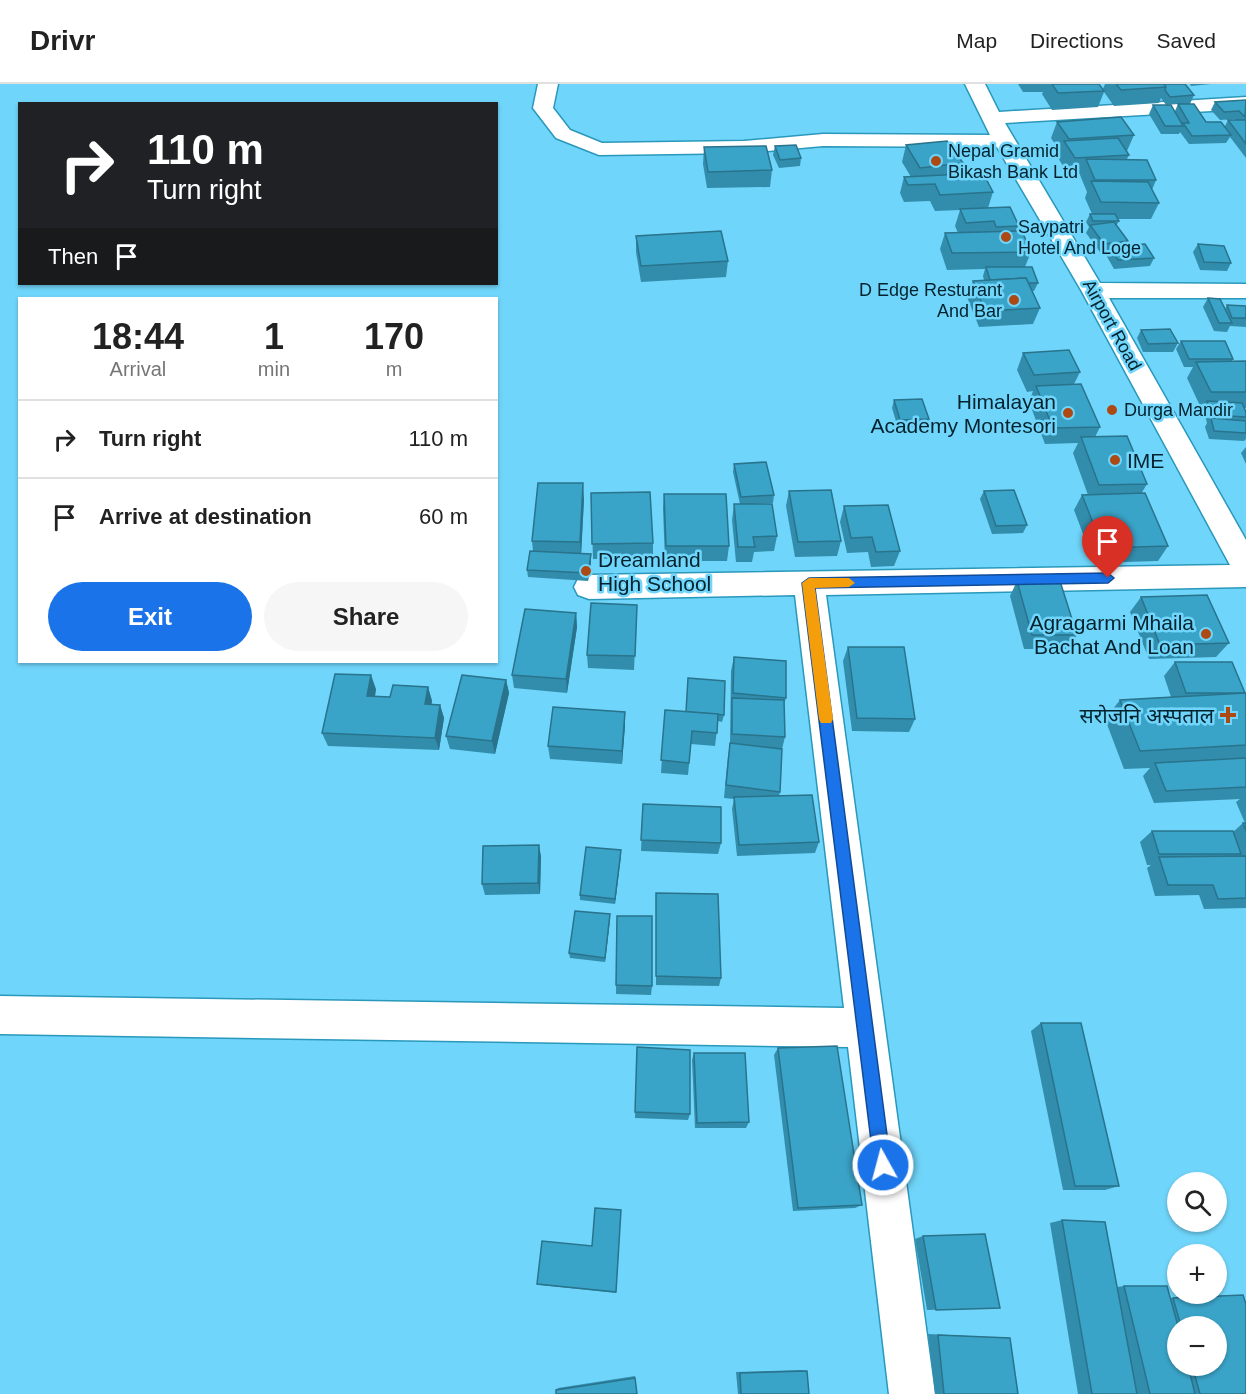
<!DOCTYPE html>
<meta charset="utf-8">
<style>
body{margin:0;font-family:Arial,"Noto Sans Devanagari",sans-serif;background:#f6f6f6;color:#222;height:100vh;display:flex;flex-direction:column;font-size:22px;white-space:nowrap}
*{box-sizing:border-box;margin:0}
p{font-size:20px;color:#767676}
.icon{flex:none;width:33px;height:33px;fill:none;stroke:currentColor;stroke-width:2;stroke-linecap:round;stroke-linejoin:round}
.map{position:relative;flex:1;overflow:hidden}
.side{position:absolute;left:18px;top:213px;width:480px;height:366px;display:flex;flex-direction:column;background:#fff;border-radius:0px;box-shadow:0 2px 4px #0004}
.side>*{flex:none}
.top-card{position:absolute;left:18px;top:18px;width:480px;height:183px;border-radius:0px;box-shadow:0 2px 4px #0004;background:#202124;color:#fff;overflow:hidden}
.fabs{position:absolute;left:1167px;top:1088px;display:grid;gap:12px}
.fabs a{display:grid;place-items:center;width:60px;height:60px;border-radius:50%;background:#fff;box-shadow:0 2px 4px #0004;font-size:30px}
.pin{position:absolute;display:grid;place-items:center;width:51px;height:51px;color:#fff;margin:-62px -26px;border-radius:50% 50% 50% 0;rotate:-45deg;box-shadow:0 0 6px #0007}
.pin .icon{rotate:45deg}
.me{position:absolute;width:66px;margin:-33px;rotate:353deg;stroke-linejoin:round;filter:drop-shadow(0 0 4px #0008)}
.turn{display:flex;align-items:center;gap:21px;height:126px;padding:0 30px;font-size:27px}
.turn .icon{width:78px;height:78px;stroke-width:2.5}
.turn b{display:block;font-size:42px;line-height:51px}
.then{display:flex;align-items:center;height:57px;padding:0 30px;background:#0003;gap:12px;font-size:22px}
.eta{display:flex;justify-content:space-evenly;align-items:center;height:102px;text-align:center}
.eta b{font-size:36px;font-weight:800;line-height:42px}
.cta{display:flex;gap:12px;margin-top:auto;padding:12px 30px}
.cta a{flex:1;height:69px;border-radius:36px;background:#1a73e8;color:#fff;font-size:24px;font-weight:800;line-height:69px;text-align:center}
.cta a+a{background:#f6f6f6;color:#222}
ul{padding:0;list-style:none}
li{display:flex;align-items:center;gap:18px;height:78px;padding:0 30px;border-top:2px solid #e0e0e0}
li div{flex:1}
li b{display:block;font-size:22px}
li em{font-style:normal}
header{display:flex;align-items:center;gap:36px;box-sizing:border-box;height:84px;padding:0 30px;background:#fff;border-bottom:2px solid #e0e0e0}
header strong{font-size:28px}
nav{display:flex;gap:33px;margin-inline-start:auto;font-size:21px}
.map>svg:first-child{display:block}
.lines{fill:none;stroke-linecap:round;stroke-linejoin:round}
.minor-casing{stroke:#2a98bb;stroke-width:3}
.minor{fill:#fff;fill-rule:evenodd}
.wall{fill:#328dac;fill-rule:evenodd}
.shaded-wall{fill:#29738c}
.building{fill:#3aa4c8;stroke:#29738c;stroke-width:1.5}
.route{fill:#1a73e8;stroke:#114b97;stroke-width:1.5}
.slow{fill:#f59e0b}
.poi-dot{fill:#ad4912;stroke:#70d5fa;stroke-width:2}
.labels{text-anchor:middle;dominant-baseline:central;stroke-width:5;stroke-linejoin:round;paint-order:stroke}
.far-poi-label{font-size:18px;fill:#02232e;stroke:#70d5fa;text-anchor:start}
.far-street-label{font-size:18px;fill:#02232e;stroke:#70d5fa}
.poi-label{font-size:21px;fill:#02232e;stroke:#70d5fa;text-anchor:end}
</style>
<header>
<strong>Drivr</strong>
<nav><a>Map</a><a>Directions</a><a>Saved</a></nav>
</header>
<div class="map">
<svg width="1246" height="1310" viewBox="0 0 1246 1310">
<rect width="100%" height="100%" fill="#70d5fa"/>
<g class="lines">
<g class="minor-casing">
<path id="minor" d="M538,0H558L553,24L570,46L602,59L744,57L823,50L990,51L965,0H985L999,28L1246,13V25L1005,39L1100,199L1246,200V214H1109L1246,456V503L826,511L935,1310H889L848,963L0,950V912L844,924L795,511L589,515L578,511L574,503L578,495L589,491L1230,481L1081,206L997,63L823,62L744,69L599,71L556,54L533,24Z"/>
</g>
<use href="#minor" class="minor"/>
</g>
<g class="wall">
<path d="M1018,0H1099L1103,5L1105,0H1185L1194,11L1190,20L1206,38L1225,42L1228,36H1236L1235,35L1220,36L1211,26L1215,18L1246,16V74L1230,53L1226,59L1189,60L1180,48L1179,50H1161L1149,30L1153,21L1175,27L1178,20L1166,21L1161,14L1159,19L1114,22L1104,8L1098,23L1052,26L1042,10L1043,8H1023Z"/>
<path d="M1190,0H1211L1191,2Z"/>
<path d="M1057,38L1134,51L1127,67L1129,71L1127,75L1156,96L1152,106L1159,119L1151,135H1118L1119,137L1116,142L1128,157L1126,161L1154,174L1150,182L1114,185L1106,171L1108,167L1100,168L1086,149L1089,143L1086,138L1090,130H1092L1085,114L1087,108L1080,91V90L1069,91L1058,74L1060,68L1051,54Z"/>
<path d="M906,61L963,79L959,90L993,108L988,124L1019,142L1017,147L1031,168L1025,183L1038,199L1034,207H1032L1040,224L1033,240L979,243L967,213L973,197L984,196L983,192L985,185L947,186L940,165L945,149H958L955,142L960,126L935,127L930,117L904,118L900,109L904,93H911L902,78Z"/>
<path d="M775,62L801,74L800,82L779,84L773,71Z"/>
<path d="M704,63L772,86L770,103L707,104L703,80Z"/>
<path d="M636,152L728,177L726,193L641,198L636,168Z"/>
<path d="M1198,160L1231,179L1227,187L1200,186L1193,168Z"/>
<path d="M1208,214L1225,225L1227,221L1246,222V243L1230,242L1227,248L1214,247L1203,223Z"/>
<path d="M1141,246L1178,259L1173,268H1143L1137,254Z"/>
<path d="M1181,257L1233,275L1232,277H1246V324H1244L1246,328V355L1244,357L1209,355L1205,343L1207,339L1203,324H1201L1187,294L1193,283H1184L1176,265Z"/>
<path d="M1023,269L1080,288L1074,300L1100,343L1095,353L1147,400L1141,410L1168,462L1158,477L1094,479L1074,426L1082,411H1088L1073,369L1078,359L1045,360L1029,318L1033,307L1027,308L1017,286Z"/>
<path d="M894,316L929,335L926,343L898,344L892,324Z"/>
<path d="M1246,363V380L1241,369Z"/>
<path d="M734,380L774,411L773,419L749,420L777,452L774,467L754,468L752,478H736L732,436L734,420H740L733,388Z"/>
<path d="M789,407L841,457L837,472L795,473L786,422Z"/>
<path d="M984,407L1027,441L1023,449L992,450L980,415Z"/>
<path d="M591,409L653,459V474L593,475Z"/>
<path d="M664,410L729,462L727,477H665L663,425Z"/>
<path d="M584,415L581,469L591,470V478L588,497L528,493L527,486L533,467L532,457Z"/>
<path d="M844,422L900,467L894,482L871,483L868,468L847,469L840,438Z"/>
<path d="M1017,497L1077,551L1068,565H1024L1010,512Z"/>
<path d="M1141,513L1229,559L1216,573L1149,575L1130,528Z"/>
<path d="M637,521L634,586L588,584L587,571Z"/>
<path d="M576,529L577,543L567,609L514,604L512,591Z"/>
<path d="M848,563L915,635L909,648L852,647L843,577Z"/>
<path d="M734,573L786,614L784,620L785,653L782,665L780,708L779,712L819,758L815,769L737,772L732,725L734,715L724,714L728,672L730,661L731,587Z"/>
<path d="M1175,578L1246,609V824L1204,825L1199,811L1155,812L1147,784L1151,781H1147L1140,758L1152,747L1233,748L1243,739H1245L1236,718L1240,715L1154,719L1143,692L1150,684L1124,685L1105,635L1120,616L1171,613L1164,592Z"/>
<path d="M506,596L509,609L495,670L450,665L446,652Z"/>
<path d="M428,603L432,617L431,621H440L444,634L439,666L328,662L322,649L376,605L375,613H390Z"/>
<path d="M665,626L724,631L722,638L718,637L715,662L691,660L688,691L661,689Z"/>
<path d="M625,641L622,680L550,675L548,662Z"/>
<path d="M643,720L721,759L718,770L641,767Z"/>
<path d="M621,766L615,820L580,816V811Z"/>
<path d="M541,772L540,810L485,811L482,800Z"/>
<path d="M656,809L721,894L719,902L656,901Z"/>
<path d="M617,832L652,902L651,911L616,910Z"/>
<path d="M610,835L605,878L570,874L569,869Z"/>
<path d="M1041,939L1119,1102L1105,1106H1063L1031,947Z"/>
<path d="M637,963L690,1030L688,1036L635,1034Z"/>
<path d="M778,964L862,1121L855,1124L793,1127L774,971Z"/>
<path d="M694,969L749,1038L746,1044H695L692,976Z"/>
<path d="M621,1126L616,1209L540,1201L537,1200L592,1162Z"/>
<path d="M1062,1136L1117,1203L1124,1202L1170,1214L1243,1211L1246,1310H1078L1050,1139ZM1178,1242H1216V1281H1178Z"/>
<path d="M923,1152L1000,1224L927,1226L915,1155Z"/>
<path d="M928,1250L1010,1254L1018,1310H935Z"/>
<path d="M802,1286L807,1287L809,1310H738L736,1288Z"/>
<path d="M635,1292L637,1310L556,1306L558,1304Z"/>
</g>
<g class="shaded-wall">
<path d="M583,399L584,415L581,473L580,458Z"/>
<path d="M591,470V478L588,497V489Z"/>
<path d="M576,529L577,543L567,609L566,595Z"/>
<path d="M371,591L376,605L372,626L367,612Z"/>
<path d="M506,596L509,609L495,670L492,657Z"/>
<path d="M428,603L432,617L429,634L425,620Z"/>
<path d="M440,621L444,634L439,666L435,654Z"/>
<path d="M625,628V641L622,680V667Z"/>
<path d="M539,761L541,772L540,810L538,799Z"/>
<path d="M621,766V772L615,820V815Z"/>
<path d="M610,830V835L605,878V874Z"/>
</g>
<g class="building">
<path d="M1052,0H1099L1104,7L1058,9Z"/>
<path d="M1116,0H1164L1166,3L1121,6Z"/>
<path d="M1164,0H1185L1194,11L1170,13L1165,6L1166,3Z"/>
<path d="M1246,16L1245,33L1239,27L1224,28L1215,18Z"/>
<path d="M1178,20H1194L1206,38H1221L1231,51L1192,52L1183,39H1189Z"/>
<path d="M1153,21H1171L1183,42H1165Z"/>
<path d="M1121,33L1134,51L1069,55L1057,38Z"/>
<path d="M1228,36H1246V60Z"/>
<path d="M1118,54L1129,71L1075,74L1064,57Z"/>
<path d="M947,57L963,79L920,84L906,61Z"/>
<path d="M796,61L801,74L780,76L775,62Z"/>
<path d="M766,62L772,86L708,88L704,63Z"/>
<path d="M1086,75L1147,76L1156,96H1095Z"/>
<path d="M983,89L993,108L940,111L935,100L908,101L904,93Z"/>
<path d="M1091,97L1148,98L1159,119L1101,118Z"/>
<path d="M1010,123L1019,142L996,143L994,137L966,139L960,125Z"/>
<path d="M1090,130H1115L1119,137H1093Z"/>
<path d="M1114,138L1128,157L1104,160L1090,141Z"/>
<path d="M721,147L728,177L641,182L636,152Z"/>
<path d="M1022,147L1031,168L952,169L945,149Z"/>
<path d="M1145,160L1154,174L1118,176L1110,162Z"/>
<path d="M1198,160L1224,162L1231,179L1204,178Z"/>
<path d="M986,183H1032L1038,199H1028L1026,194L990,196Z"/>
<path d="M1026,194L1040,224L985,227L973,197Z"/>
<path d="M1208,214L1220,215L1232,239H1219Z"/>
<path d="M1227,221L1246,222V234H1232Z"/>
<path d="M1170,245L1178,259L1148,260L1141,246Z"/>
<path d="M1181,257H1225L1233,275H1189Z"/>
<path d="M1069,266L1080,288L1034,291L1023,269Z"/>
<path d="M1246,277V308H1211L1196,278Z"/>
<path d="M1081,300L1100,343L1053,344L1036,302Z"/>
<path d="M922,315L929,335L900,336L894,316Z"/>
<path d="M1207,317L1242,319L1246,328V333L1212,331Z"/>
<path d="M1211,334L1246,337V349L1214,347Z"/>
<path d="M1127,352L1147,400L1099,401L1081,353Z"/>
<path d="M766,378L774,411L741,413L734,380Z"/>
<path d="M538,399H583L580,458L532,457Z"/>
<path d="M831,406L841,457L798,458L789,407Z"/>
<path d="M1014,406L1027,441L996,442L984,407Z"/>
<path d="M650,408L653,459L592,460L591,409Z"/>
<path d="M1145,409L1168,462L1103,464L1082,411Z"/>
<path d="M664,410H726L729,462H666Z"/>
<path d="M734,420H772L777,452L753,453L755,463H738Z"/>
<path d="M888,421L900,467L876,468L872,453L851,454L844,422Z"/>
<path d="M530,467L591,470L588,489L527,486Z"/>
<path d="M1017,497H1060L1077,551H1032Z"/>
<path d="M1207,511L1229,559L1160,561L1141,513Z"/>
<path d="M591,519L637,521L635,572L587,571Z"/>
<path d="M525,525L576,529L566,595L512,591Z"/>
<path d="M848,563H904L915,635L857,634Z"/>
<path d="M734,573L786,577V614L733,609Z"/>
<path d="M1175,578H1232L1245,609H1186Z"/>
<path d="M335,590L371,591L367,612L390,613L393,601L428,603L425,620L440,621L435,654L322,649Z"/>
<path d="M462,591L506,596L492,657L446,652Z"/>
<path d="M688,594L725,597L724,631L686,628Z"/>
<path d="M1246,609V661L1140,667L1120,616Z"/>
<path d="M732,614L784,616L785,653L732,650Z"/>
<path d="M553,623L625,628L622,667L548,662Z"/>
<path d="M665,626L718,630L717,649L692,647L689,679L661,676Z"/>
<path d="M730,659L782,665L780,708L726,701Z"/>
<path d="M1246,674V703L1166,707L1155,679Z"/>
<path d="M812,711L819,758L739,761L734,713Z"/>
<path d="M643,720L721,723V759L641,756Z"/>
<path d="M1243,739H1246V747Z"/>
<path d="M1152,747H1233L1241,770H1159Z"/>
<path d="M539,761L538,799L482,800L483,762Z"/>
<path d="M586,763L621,766L615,815L580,811Z"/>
<path d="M1246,772V814L1218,815L1213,801H1168L1159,773Z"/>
<path d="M656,809L718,810L721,894L656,892Z"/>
<path d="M575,827L610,830L605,874L569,869Z"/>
<path d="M617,832H652V902L616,901Z"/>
<path d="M1041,939H1081L1119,1102H1075Z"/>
<path d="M837,962L862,1121L798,1124L778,964Z"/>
<path d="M637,963L690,966V1030L635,1028Z"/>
<path d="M694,969H745L749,1038L697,1039Z"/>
<path d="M595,1124L621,1126L616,1208L537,1200L542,1157L592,1162Z"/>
<path d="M1062,1136L1105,1138L1137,1310H1092Z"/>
<path d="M985,1150L1000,1224L936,1226L923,1152Z"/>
<path d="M1124,1202H1167L1178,1242V1281H1188L1195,1310H1150Z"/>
<path d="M1243,1211L1246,1220V1310H1200L1192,1281H1216V1242H1181L1173,1214Z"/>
<path d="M938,1251L1010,1254L1018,1310H944Z"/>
<path d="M807,1287L809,1310H741L740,1289Z"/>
<path d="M635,1294L637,1310H556V1306Z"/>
</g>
<path class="route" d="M1108,489L1114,494L1108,499L815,504L891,1081L889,1087L883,1090L877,1087L874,1081L802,499L809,494Z"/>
<path class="slow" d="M809,494H849L855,499L849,503L815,504L833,635L831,639H821L819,635L802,499Z"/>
<g class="poi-dot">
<circle cx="936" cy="77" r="6"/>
<circle cx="1006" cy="153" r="6"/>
<circle cx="1014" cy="216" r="6"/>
<circle cx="1112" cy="326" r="6"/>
<circle cx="1068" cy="329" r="6"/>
<circle cx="1115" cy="376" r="6"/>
<circle cx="586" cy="487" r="6"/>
<circle cx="1206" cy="550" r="6"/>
<path d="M1225 622h6v6h6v6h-6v6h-6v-6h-6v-6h6z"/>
</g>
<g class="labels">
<g class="far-poi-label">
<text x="948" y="67">Nepal Gramid<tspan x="948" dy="21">Bikash Bank Ltd</tspan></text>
<text x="1018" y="143">Saypatri<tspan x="1018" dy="21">Hotel And Loge</tspan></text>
<text x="1002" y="206" text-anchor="end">D Edge Resturant<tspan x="1002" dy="21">And Bar</tspan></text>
<text x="1124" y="326">Durga Mandir</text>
</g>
<g class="far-street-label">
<text transform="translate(1112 241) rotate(61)">Airport Road</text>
</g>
<g class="poi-label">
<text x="1056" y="317">Himalayan<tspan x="1056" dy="24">Academy Montesori</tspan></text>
<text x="1127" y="376" text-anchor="start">IME</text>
<text x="598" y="475" text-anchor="start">Dreamland<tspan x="598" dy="24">High School</tspan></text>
<text x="1194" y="538">Agragarmi Mhaila<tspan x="1194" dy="24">Bachat And Loan</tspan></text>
<text x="1214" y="631">सराेजनि अस्पताल</text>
</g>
</g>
</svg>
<div class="fabs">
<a><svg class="icon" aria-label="search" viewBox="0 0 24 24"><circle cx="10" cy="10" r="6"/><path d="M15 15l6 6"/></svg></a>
<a>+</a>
<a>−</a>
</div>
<div class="pin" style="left:1108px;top:494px;background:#d93025"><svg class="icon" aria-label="arrive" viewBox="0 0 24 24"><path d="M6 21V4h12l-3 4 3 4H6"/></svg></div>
<svg class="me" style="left:883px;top:1081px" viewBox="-20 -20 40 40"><circle r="17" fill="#1a73e8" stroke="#fff" stroke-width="3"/><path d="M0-11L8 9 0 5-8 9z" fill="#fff"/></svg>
<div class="top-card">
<div class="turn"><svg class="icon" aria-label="right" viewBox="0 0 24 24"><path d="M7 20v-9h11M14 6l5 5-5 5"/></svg><div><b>110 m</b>Turn right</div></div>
<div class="then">Then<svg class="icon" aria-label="arrive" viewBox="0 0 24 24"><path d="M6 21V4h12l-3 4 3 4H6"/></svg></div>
</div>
<section class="side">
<div class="eta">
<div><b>18:44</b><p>Arrival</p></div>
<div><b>1</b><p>min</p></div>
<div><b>170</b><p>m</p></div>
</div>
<ul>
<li><svg class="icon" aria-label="right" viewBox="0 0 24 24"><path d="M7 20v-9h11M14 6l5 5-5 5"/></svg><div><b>Turn right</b></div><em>110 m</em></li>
<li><svg class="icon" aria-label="arrive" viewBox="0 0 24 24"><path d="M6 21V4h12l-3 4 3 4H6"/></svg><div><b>Arrive at destination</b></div><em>60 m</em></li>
</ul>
<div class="cta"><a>Exit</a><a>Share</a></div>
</section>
</div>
